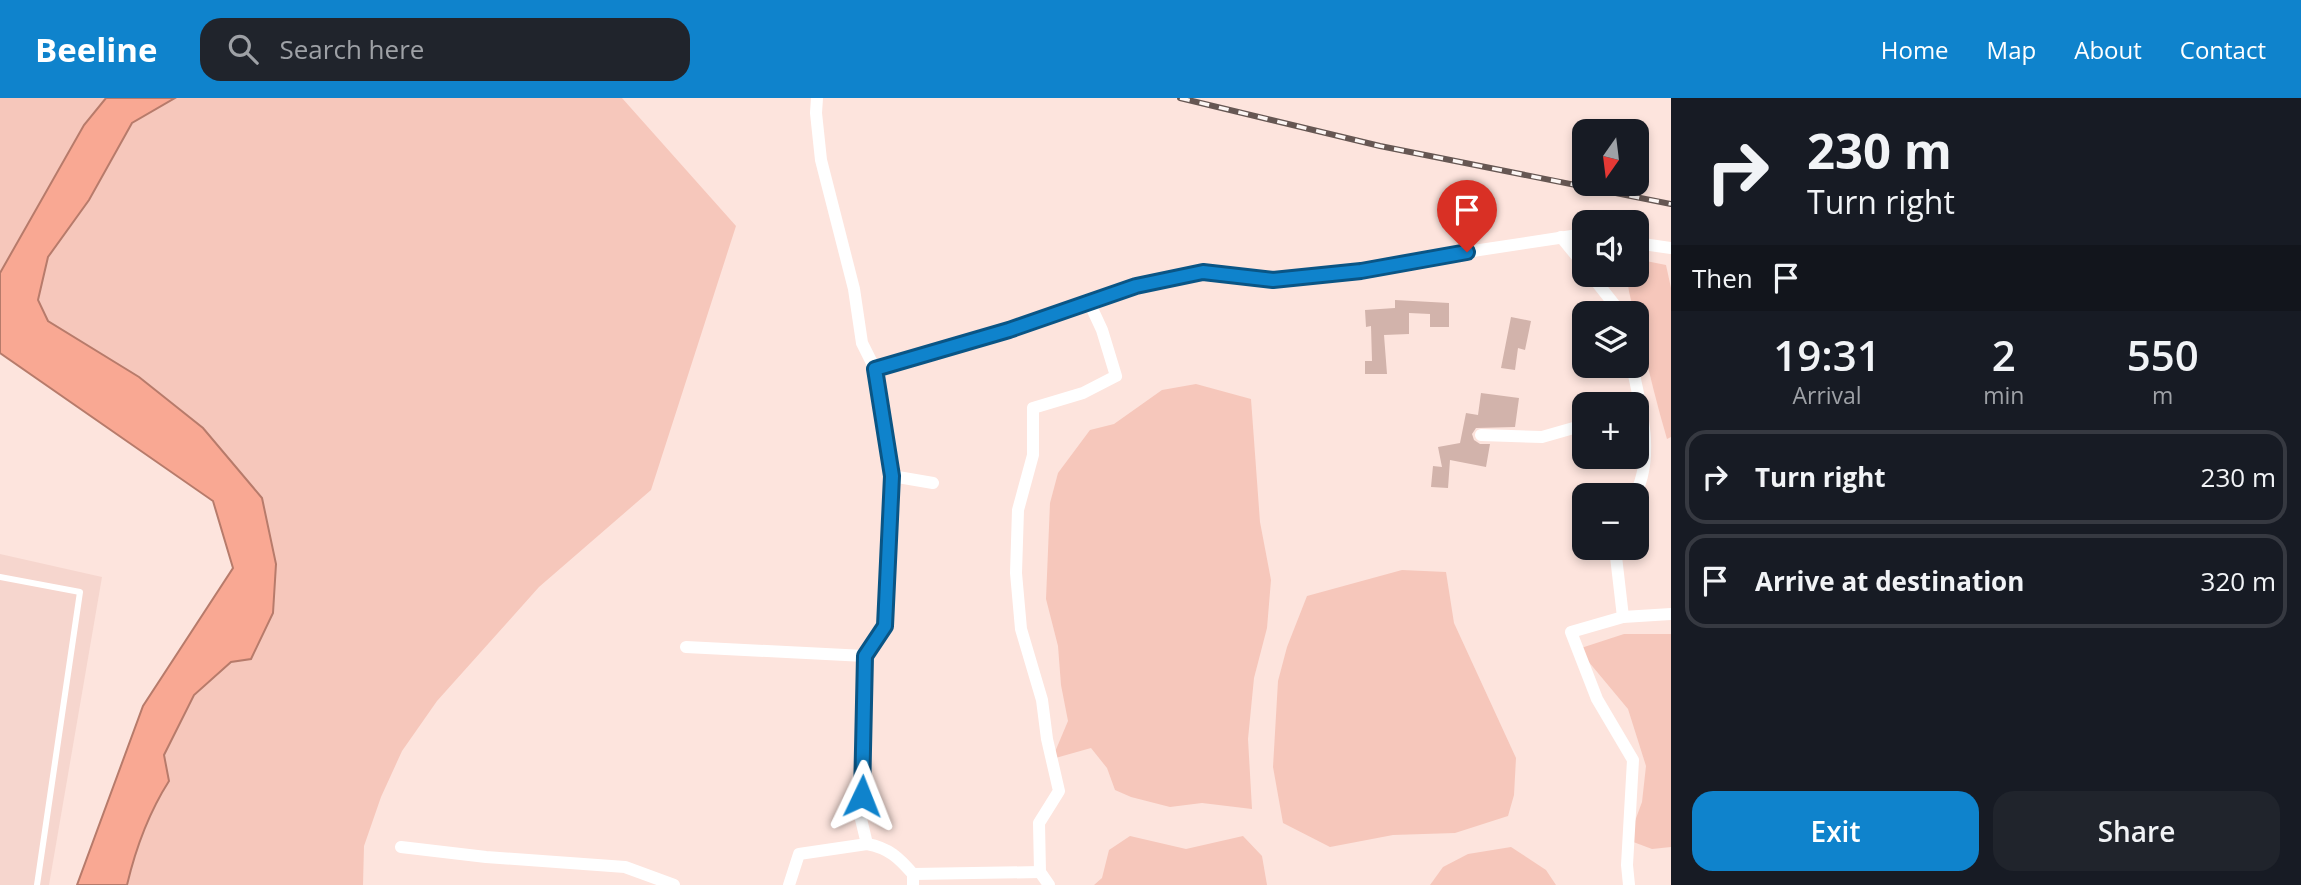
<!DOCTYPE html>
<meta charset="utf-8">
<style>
body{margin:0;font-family:"Open Sans",sans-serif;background:#20242c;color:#f1f3f6;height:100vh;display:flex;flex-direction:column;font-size:26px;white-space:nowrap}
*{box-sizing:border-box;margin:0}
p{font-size:23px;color:#9ea1a6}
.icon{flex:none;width:38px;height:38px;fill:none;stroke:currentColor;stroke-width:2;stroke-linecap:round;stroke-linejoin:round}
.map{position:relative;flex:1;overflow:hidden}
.details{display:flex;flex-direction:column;background:#171b24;width:630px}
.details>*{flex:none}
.top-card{background:#171b24;color:#f1f3f6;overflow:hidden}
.needle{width:46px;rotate:194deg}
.tools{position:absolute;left:1572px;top:21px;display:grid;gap:14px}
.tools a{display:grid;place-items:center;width:77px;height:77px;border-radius:14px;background:#171b24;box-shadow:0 4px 10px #0003;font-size:35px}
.pin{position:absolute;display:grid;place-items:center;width:60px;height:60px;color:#fff;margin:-72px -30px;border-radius:50% 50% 50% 0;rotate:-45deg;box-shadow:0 0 7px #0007}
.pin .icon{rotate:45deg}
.me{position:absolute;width:77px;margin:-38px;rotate:2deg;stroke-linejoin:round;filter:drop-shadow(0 0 5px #0008)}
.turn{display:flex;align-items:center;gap:24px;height:147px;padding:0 21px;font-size:32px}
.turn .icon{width:91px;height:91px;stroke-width:2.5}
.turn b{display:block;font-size:49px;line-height:60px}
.then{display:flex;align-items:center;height:66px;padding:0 21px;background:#0003;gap:14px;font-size:26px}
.eta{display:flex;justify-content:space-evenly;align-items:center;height:119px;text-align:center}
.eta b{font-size:42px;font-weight:600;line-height:49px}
.primary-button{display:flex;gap:14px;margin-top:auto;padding:14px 21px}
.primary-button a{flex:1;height:80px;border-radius:21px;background:#0f83cc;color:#fff;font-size:28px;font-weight:600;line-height:80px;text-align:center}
.primary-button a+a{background:#20242c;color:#f1f3f6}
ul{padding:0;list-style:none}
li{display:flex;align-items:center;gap:21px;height:94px;margin:0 14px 10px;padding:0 7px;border:4px solid #363941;border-radius:21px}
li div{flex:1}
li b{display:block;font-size:26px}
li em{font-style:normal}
header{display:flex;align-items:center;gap:42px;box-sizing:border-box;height:98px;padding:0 35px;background:#0f83cc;color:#fff}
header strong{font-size:33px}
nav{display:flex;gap:38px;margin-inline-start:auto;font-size:24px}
.search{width:490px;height:63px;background:#20242c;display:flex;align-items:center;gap:18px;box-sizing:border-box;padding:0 24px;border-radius:21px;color:#9ea1a6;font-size:26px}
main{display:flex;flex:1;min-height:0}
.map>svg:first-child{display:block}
.built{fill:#f6d6ce}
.green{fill:#f6c7bb}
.water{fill:#f9a893;stroke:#b77b6b;stroke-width:2}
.building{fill:#d2b3ab}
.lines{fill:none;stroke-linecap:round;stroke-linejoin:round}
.lane{stroke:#fff;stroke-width:6}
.street{stroke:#fff;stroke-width:12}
.rail-casing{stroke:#665753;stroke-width:6}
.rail{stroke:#fcf6f4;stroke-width:3.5;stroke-dasharray:10;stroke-linecap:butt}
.route-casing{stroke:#0a5585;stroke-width:18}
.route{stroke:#0f83cc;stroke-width:12}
</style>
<header>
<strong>Beeline</strong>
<div class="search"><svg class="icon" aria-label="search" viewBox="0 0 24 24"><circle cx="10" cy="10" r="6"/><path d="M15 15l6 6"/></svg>Search here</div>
<nav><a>Home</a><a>Map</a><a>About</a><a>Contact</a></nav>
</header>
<main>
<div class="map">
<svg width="1671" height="787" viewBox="0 0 1671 787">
<rect width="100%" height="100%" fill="#fde4dd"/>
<path class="built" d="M0,456L102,479L49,787H0Z"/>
<g class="green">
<path d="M0,0H106L84,27L0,175Z"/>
<path d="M175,0H622L736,128L651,392L539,489L437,603L402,653L381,699L364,748L363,787H127C136,749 148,716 169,683L164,657L194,597L231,564L276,466L139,279L48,223L38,202L48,159L89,102L132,25Z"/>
<path d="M1636,161L1666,167L1671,190V339L1667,341C1657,307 1649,274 1641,239C1637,218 1628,200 1627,177H1636Z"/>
<path d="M1196,286L1251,301L1260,424L1271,482L1267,530L1254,580L1248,641L1252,711L1202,705L1170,709L1131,699L1115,692L1107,670L1091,650L1052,661L1068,623L1061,587L1058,548L1046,501L1050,405L1058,375L1090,332L1114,326L1162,292Z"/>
<path d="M1402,472L1446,474L1454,525L1516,660L1514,697L1508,718L1455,735L1393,737L1330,749L1283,725L1273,669L1278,583L1287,549L1307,498Z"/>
<path d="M1624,536H1671V749L1652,751L1628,742L1642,704L1646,668L1628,611L1578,551Z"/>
<path d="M1130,738L1186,751L1243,738L1262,758L1267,787H1094L1102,780L1109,752Z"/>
<path d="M1511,749L1546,772L1556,787H1430L1443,769L1468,756Z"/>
</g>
<path class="water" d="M106,0H175L132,25L89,102L48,159L38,202L48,223L139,279L203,330L262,400L276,466L273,515L251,561L231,564L194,597L164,657L169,683C148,716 136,749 127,787H77L143,608L233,470L213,403L0,255V175L84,27Z"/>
<g class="building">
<path d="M1395,202L1449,205V229H1430V216L1409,215V236L1384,237L1387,276H1365V263H1372L1371,228L1366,229L1365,212L1395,210Z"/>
<path d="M1511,219L1531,223L1525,252L1518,250L1515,272L1501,270Z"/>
<path d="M1481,295L1519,300L1515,329L1476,330L1472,336L1474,342L1480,346H1490L1486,369L1450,362L1448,390L1431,389L1433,368L1442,369L1438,349L1460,345L1466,315L1478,317Z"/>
</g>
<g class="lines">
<path class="lane" d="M0,479L80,494L37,787"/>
<g class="street">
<path d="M817,0L816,15L821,62L854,191L862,245L875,271"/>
<path d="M1561,139L1584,167"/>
<path d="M1636,145L1671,150"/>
<path d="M1591,177L1621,215"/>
<path d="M1632,268C1641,310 1655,357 1635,397"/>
<path d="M1481,337L1542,339L1584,327"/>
<path d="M892,378L933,385"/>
<path d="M1615,450L1623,519L1571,534L1597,601L1633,662L1627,767L1629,787"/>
<path d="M1623,519L1671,516"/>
<path d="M686,549L865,558"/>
<path d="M867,746C889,750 899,760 913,776V787"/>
<path d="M401,749L486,759L625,769L674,787"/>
<path d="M913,776L1040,774"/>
<path d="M789,787L799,756L867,746L861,721L865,629V558L885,528L892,378L875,271L1009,232L1136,188L1203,174L1273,182L1361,173L1440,158L1572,138L1584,139"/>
<path d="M1049,787L1040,774L1039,725L1059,693L1047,641L1042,602L1021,531L1016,475L1018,412L1033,357V310L1083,295L1116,278L1102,232L1089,204"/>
</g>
<g class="rail-casing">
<path id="rail" d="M1180,0L1380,48L1671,106"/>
</g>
<use href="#rail" class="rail"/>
</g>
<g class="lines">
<g class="route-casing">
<path id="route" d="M862,698L865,558L885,528L892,378L875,271L1009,232L1136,188L1203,174L1273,182L1361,173L1467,154"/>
</g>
<use href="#route" class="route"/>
</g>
</svg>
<div class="tools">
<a><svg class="needle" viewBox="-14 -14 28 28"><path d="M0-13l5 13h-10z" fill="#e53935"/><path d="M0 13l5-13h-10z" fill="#9ea1a6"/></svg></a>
<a><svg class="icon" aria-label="sound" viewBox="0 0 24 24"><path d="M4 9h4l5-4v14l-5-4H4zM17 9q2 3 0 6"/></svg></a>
<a><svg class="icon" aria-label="layers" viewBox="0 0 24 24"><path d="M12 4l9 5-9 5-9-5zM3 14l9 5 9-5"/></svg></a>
<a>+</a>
<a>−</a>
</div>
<div class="pin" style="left:1467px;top:154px;background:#d93025"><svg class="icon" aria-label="arrive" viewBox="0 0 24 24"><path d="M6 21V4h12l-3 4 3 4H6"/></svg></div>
<svg class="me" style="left:862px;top:698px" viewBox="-20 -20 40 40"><path d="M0-17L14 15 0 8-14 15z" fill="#0f83cc" stroke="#fff" stroke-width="4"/></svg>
</div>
<section class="details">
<div class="top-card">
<div class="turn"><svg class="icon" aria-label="right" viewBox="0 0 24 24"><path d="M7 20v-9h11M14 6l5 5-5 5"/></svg><div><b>230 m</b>Turn right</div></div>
<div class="then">Then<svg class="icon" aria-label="arrive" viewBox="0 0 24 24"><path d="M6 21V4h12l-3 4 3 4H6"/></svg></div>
</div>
<div class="eta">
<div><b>19:31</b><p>Arrival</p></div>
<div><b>2</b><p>min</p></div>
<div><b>550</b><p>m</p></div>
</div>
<ul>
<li><svg class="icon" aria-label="right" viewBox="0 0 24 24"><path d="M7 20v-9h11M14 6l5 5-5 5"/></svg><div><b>Turn right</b></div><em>230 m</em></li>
<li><svg class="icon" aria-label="arrive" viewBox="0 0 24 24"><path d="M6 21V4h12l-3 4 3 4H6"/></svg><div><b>Arrive at destination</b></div><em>320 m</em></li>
</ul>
<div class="primary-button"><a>Exit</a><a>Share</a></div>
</section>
</main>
